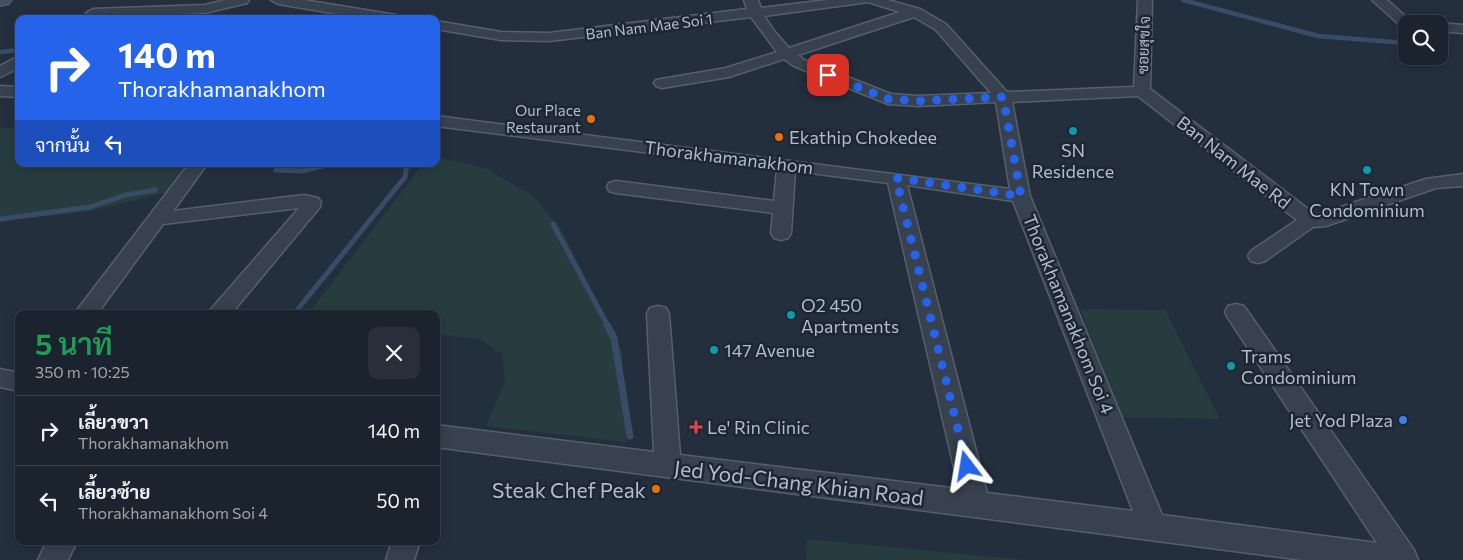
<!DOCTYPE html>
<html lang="th">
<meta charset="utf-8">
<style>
body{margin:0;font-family:Commissioner,Sarabun,sans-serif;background:#282f3a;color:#f1f3f6;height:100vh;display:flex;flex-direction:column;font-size:19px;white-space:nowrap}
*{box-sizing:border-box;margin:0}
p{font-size:16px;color:#a0a4aa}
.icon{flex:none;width:28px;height:28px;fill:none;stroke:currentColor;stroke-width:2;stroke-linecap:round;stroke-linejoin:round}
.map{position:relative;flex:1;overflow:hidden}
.drawer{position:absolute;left:15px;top:310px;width:425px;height:235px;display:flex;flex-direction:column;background:#1b232e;border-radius:10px;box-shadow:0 2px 12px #0003,0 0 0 1px #39404a}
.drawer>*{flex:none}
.top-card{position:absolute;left:15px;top:15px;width:425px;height:152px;border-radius:10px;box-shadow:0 2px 12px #0003,0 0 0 1px #39404a;background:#2563eb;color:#fff;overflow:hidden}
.controls{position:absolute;left:1398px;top:15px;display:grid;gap:10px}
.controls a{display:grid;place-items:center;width:50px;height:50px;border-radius:10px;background:#1b232e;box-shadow:0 2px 12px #0003,0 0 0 1px #39404a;font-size:25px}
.pin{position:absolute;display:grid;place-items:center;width:42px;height:42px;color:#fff;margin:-21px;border-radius:10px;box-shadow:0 2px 8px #0006}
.me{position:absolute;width:55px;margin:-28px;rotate:346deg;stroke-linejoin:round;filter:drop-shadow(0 0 4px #0008)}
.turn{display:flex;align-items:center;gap:18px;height:105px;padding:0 20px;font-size:22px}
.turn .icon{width:65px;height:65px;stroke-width:2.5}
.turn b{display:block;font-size:35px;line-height:42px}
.then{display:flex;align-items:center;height:48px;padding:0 20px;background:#0003;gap:10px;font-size:19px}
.round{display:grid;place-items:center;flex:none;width:52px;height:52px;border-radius:10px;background:#282f3a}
.overview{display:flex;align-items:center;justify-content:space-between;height:85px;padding:0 20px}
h1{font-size:30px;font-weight:600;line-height:38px;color:#1e9e55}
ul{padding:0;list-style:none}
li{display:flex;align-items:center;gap:15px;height:70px;padding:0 20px;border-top:1px solid #39404a}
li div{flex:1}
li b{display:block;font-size:19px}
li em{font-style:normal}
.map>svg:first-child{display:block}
.green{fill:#263c3f}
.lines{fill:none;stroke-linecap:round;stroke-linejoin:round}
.stream-far2{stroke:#394c67;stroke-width:4.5}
.stream-far1{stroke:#394c67;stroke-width:5}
.stream{stroke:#394c67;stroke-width:7}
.street-casing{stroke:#565f6c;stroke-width:3}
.secondary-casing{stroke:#565f6c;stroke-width:2}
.street{fill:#38414e;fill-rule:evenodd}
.secondary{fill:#465061;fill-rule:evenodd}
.route{stroke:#2563eb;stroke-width:9;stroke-dasharray:0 16.2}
.food-dot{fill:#e8710a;stroke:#1d2633;stroke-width:2}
.culture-dot{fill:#0f9aa8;stroke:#1d2633;stroke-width:2}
.shop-dot{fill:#3f7fe0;stroke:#1d2633;stroke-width:2}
.health-dot{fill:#e0444e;stroke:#1d2633;stroke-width:2}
.labels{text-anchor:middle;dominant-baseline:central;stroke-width:5;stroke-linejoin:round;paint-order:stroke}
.far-street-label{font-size:15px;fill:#b4bcc9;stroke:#1d2633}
.far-poi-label{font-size:15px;fill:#b4bcc9;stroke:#1d2633;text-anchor:end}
.poi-label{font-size:18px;fill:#b4bcc9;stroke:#1d2633;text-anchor:start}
.street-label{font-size:18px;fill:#b4bcc9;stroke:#1d2633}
.near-street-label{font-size:21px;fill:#b4bcc9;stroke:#1d2633}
.near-poi-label{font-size:21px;fill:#b4bcc9;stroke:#1d2633;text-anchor:end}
</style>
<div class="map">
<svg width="1463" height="560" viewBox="0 0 1463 560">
<rect width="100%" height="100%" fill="#242f3e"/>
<g class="green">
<path d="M0,128H19V164H191L168,192L87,212L11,220L0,223Z"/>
<path d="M436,157L488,169L534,197L561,229L622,353L626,442L486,426L505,381L502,354L480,339L436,334V314H308L423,164H436Z"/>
<path d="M1080,309L1165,310L1220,419L1123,417Z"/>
<path d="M807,539L1025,560H806Z"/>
</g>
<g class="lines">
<g class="stream-far2">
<path d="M1183,0L1318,36L1406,43"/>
<path d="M0,52L19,50"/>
</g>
<g class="stream-far1">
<path d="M276,170L303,171L330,164"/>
<path d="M0,219L90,207L126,195L155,190"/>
<path d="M553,224L608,326"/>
<path d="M298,309L405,177L407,164"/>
</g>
<path class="stream" d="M607,325L614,338L630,436"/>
<g class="street-casing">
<g id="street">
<path d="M225,0H249L247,3L205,13L93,17L86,13L93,9L205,5Z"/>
<path d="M271,0H304L396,15L403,19H368L278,4Z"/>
<path d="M744,0H758L761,8L827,0H888L920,9L946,24L1007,92L1134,87L1138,0H1152L1150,89L1316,215L1426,179L1463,174V186L1436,188L1326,226L1313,227L1265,261L1258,263L1251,261L1248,256L1251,251L1297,220L1138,96L1012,102L1030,196L1162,515L1377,543L1228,318L1225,312L1228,306L1236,304L1244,306L1414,550L1418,560H1303L436,447V425L654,452L647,314L650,308L658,306L666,308L669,314L680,455L959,489L888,183L795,171L791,233L788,238L781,240L774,238L771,233L773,213L616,193L609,191L607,187L609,183L616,181L774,201L777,169L436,126V116L1010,189L996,102L918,106L888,104L794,66L784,59L729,77L662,88L656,86L654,83L656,80L726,68L777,52L751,17L549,41L501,40L436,29V21L501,32L549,33L747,9ZM868,2L900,12L789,48L775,32L764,16ZM914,17L936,30L991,93L918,96L891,94L804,60L798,55ZM907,185L1013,201L1133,511L987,493Z"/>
<path d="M1372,0H1387L1414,24H1406V28L1402,27Z"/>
<path d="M1439,23L1463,25V33L1439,31V24H1435Z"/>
<path d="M19,56V68L0,77V66Z"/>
<path d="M0,86L19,87V97L0,96Z"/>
<path d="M189,164H207L173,211L304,195L318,198L321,202L320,207L231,314H207L299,208L163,224L97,314H74Z"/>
<path d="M0,369L19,373V391L0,387Z"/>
<path d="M47,541H77L68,560H38Z"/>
<path d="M392,541H420L414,560H386Z"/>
</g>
</g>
<g class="secondary-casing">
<path id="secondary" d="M0,0H12L9,4L0,6Z"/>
</g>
<use href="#street" class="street"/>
<use href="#secondary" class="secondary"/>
</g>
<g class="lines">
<path class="route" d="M828,75L888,99L918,101L1003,97L1021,196L896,178L967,466"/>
</g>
<g class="food-dot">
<circle cx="591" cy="119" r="5"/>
<circle cx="779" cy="137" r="5"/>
<circle cx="656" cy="489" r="5"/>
</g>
<g class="culture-dot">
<circle cx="1073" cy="131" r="5"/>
<circle cx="1367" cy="170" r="5"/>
<circle cx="791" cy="315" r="5"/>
<circle cx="714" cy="350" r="5"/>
<circle cx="1231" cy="366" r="5"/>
</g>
<circle class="shop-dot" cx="1403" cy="420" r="5"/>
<path class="health-dot" d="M693.5 419.5h5v5h5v5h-5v5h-5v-5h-5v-5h5z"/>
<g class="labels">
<g class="far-street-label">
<text transform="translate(649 26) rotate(-7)">Ban Nam Mae Soi 1</text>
<text transform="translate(1143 45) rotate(-88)">ซอยสุขใจ</text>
</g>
<g class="far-poi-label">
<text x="581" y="110">Our Place<tspan x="581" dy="17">Restaurant</tspan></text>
</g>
<g class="poi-label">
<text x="789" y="137">Ekathip Chokedee</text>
<text x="1073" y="150" text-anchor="middle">SN<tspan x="1073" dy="21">Residence</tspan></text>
<text x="1367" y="189" text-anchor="middle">KN Town<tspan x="1367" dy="21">Condominium</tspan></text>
<text x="801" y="305">O2 450<tspan x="801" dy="21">Apartments</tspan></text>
<text x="724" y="350">147 Avenue</text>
<text x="1241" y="356">Trams<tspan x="1241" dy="21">Condominium</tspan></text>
<text x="1393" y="420" text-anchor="end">Jet Yod Plaza</text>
<text x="707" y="427">Le' Rin Clinic</text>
</g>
<g class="street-label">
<text transform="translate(729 157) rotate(7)">Thorakhamanakhom</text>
<text transform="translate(1234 162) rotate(38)">Ban Nam Mae Rd</text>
<text transform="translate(1069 314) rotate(68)">Thorakhamanakhom Soi 4</text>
</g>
<g class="near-street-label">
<text transform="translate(799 482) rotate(7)">Jed Yod-Chang Khian Road</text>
</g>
<g class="near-poi-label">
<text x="646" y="489">Steak Chef Peak</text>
</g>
</g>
</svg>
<div class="controls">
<a><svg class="icon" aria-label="search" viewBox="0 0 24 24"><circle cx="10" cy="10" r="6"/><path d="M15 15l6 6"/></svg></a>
</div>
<div class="pin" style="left:828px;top:75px;background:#d93025"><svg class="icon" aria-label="arrive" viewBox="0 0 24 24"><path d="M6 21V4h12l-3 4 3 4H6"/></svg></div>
<svg class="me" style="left:967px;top:466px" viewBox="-20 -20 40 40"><path d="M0-17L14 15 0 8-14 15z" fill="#2563eb" stroke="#fff" stroke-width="4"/></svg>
<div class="top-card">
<div class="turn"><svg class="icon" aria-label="right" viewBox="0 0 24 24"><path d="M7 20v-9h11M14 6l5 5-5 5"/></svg><div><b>140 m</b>Thorakhamanakhom</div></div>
<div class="then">จากนั้น<svg class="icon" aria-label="left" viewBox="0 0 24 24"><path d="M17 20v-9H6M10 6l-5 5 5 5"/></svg></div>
</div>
<section class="drawer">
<div class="overview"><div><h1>5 นาที</h1><p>350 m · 10:25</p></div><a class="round"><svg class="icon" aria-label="close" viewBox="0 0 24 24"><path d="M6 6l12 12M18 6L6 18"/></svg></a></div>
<ul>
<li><svg class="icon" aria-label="right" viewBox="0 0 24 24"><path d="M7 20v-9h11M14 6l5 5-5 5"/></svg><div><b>เลี้ยวขวา</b><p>Thorakhamanakhom</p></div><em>140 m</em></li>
<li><svg class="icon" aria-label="left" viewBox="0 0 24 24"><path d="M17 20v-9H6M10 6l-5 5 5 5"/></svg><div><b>เลี้ยวซ้าย</b><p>Thorakhamanakhom Soi 4</p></div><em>50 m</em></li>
</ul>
</section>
</div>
